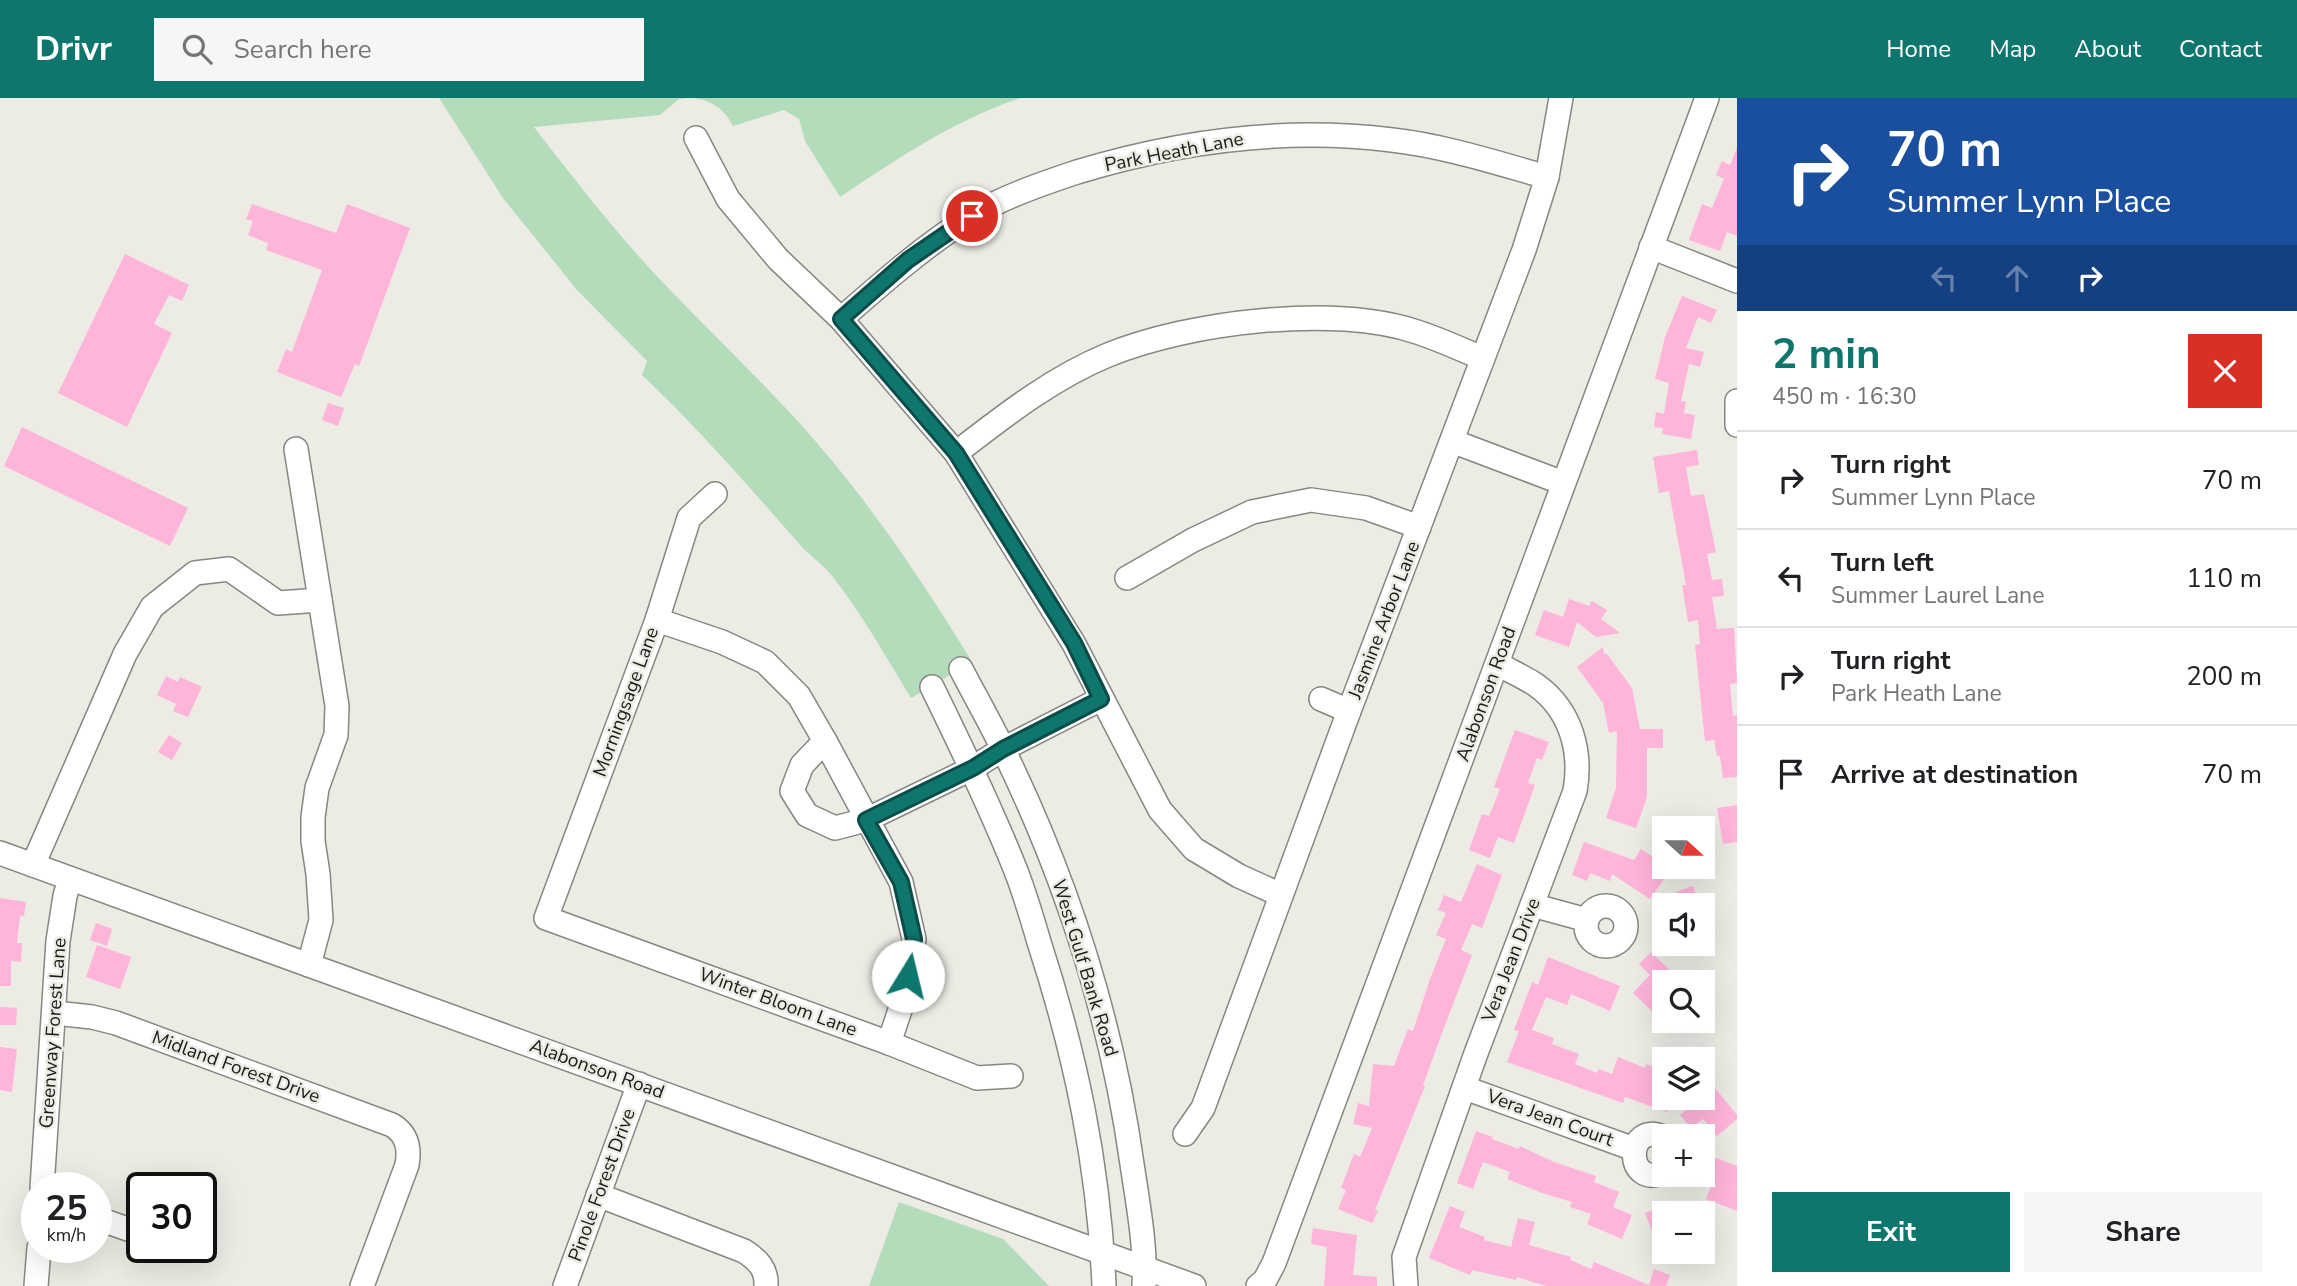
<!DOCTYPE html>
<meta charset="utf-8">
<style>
body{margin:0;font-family:"Nunito Sans",sans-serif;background:#f6f6f6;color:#202124;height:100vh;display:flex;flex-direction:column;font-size:26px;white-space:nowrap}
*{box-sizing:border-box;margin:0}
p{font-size:23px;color:#757577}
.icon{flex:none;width:38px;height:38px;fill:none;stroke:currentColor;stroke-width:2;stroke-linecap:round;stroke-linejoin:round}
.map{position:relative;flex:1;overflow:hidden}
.panel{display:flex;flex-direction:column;background:#fff;width:560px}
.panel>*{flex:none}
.hud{background:#1a4fa0;color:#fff;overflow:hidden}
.needle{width:46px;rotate:111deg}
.buttons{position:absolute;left:1652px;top:718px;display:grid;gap:14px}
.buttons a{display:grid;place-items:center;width:63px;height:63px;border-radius:0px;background:#fff;box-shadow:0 7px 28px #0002;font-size:35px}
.speed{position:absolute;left:21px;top:1074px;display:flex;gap:14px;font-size:35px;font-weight:700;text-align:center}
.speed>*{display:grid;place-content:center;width:91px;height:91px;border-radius:50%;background:#fff;box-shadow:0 7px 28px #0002;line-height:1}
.speed small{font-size:18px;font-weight:400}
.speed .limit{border:4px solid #111;border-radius:10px;background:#fff;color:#111}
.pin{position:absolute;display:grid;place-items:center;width:60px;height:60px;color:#fff;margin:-30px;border:4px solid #fff;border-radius:50%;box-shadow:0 2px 7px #0007}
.me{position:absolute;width:77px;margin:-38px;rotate:9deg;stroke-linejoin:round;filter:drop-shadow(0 0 5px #0008)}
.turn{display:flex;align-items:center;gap:24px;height:147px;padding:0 35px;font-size:32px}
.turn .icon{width:91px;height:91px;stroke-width:2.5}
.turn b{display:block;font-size:49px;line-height:60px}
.lanes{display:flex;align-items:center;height:66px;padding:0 35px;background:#0003;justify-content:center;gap:35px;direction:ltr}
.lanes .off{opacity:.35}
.round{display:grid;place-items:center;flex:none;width:74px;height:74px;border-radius:0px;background:#f6f6f6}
.head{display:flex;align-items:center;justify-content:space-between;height:119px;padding:0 35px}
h1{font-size:42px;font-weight:700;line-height:52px;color:#0f766e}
.action{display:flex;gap:14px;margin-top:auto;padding:14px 35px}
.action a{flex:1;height:80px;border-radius:0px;background:#0f766e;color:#fff;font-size:28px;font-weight:700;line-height:80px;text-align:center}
.action a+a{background:#f6f6f6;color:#202124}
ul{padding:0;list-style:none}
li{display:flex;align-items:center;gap:21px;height:98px;padding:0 35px;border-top:2px solid #e0e0e0}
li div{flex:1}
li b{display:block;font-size:26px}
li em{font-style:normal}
header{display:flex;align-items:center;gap:42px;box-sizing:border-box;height:98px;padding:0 35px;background:#0f766e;color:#fff}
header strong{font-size:33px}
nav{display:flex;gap:38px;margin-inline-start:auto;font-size:24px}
.search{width:490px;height:63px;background:#f6f6f6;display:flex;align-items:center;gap:18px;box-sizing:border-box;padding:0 24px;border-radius:0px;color:#757577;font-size:26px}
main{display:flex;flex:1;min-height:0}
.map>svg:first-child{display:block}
.green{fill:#b3dcba}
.building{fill:#ffb4da}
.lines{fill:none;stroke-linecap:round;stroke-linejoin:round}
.minor-casing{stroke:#878681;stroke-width:26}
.minor{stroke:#fff;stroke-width:23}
.route-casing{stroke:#0a4d48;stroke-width:18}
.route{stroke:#0f766e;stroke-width:12}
.labels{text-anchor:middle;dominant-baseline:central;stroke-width:5;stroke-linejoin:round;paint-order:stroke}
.street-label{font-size:19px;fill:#1b1b18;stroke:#ecebe4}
</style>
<header>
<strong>Drivr</strong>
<div class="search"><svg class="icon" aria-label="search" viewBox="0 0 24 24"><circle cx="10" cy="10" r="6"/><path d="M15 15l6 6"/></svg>Search here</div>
<nav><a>Home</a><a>Map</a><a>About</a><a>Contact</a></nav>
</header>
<main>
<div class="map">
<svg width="1737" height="1188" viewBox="0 0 1737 1188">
<rect width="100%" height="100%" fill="#ecebe4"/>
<g class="green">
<path d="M439,0H690L679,1L660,17L534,29C578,86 622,143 673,195C727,251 784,304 833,364C885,427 930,495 972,564L911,600C886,559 862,516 833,479C824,467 811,459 802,449C750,390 699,331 642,277L647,263L577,192L503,100Z"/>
<path d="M692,0H1020C953,23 898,60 840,99L805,43L799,21L784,12L733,28C724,10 711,2 692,0Z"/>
<path d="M899,1104L1003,1141L1049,1188H869Z"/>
</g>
<g class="building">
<path d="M1737,50V138L1727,134L1720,153L1689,142L1702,106L1712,110L1724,81L1716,77L1722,63L1730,67Z"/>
<path d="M252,106L336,135L347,106L410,130L359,268L355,266L341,299L277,274L286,251L292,254L322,172L266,152L268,145L248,137L253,123L246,121Z"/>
<path d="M125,156L189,187L182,203L169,197L154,226L172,235L127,329L58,295Z"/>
<path d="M1682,198L1717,212L1711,225L1698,219L1686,250L1704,254L1700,269L1689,266L1681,303L1686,304L1684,315L1695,317L1691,341L1662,336L1663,330L1654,329L1656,314L1664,316L1669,285L1655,281L1665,239Z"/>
<path d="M328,305L344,310L338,328L322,322Z"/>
<path d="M22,329L188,410L170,448L4,368Z"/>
<path d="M1697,352L1699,367L1686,369L1691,398L1704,396L1716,454L1707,456L1712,482L1722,481L1724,498L1712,499L1717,531L1734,530L1737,585L1730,586L1733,618L1737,617V679L1723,680L1720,658H1717L1714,642L1705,643L1695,547L1700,546L1698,522L1688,524L1682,487H1686L1669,393L1659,395L1653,359Z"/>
<path d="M1569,501L1589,508L1592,503L1607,512L1601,521L1620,535L1596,539L1577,524L1569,549L1535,537L1544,512L1563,519Z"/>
<path d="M1603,549L1604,556H1607L1632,590L1640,631H1663V650H1647V699L1636,730L1606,720L1616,690L1617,633L1609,635L1603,605L1577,569Z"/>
<path d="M166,578L178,584L180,579L202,589L188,619L173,613L176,606L157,597Z"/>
<path d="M1515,632L1549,644L1542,662L1537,660L1528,685L1535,687L1514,745L1498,739L1490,760L1469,752L1482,716L1489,718L1500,691L1494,689Z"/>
<path d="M169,637L182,645L172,662L158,654Z"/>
<path d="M1737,707V744L1723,746L1717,710Z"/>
<path d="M1584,744L1634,762L1641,751L1671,771L1650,801L1612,776L1610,783L1590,775L1587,783L1572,777Z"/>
<path d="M1477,766L1502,777L1482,830L1472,826L1461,852L1472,857L1442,935L1423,987L1425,988L1375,1112L1378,1113L1372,1125L1338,1111L1346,1092L1341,1090L1354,1056L1360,1059L1372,1030L1353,1026L1358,1005L1369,1008L1373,966L1394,968L1408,931L1413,933L1430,881L1446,841L1436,837L1446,815L1438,812L1444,797L1461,804Z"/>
<path d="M1693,788L1699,807H1681L1676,794Z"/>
<path d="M0,800L26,804L24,818H20L17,845H22L21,864L11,863V888H0Z"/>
<path d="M96,825L112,831L107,848L90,842Z"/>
<path d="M97,847L131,859L120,891L86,879Z"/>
<path d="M1651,854L1682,884H1664V913L1658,919L1633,895L1650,877L1639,866Z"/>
<path d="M1548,859L1620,888L1610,913L1571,896L1567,907L1546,899L1532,932L1554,940L1552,946L1579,956L1575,966L1597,975L1599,971L1612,976L1618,959L1645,970L1646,966L1663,972L1659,982L1664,984V999H1672L1667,1014L1625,999L1623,1005L1507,964L1519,933L1514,932L1532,884L1538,887Z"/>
<path d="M0,909L17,910L16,927H0Z"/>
<path d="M0,949L17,951L12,994L0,992Z"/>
<path d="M1714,989L1737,1017V1021L1717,1038L1703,1021L1691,1030L1680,1017Z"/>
<path d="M1476,1033L1493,1039L1492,1041L1519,1051L1520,1048L1554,1064L1596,1078L1594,1084L1619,1094L1613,1109L1632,1117L1622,1141L1587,1126L1591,1116L1570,1109L1572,1104L1542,1095L1507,1081L1510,1074L1483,1064L1473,1091L1457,1085Z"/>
<path d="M1703,1055L1737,1068V1113L1706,1101L1714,1081L1703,1077Z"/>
<path d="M1676,1103H1681L1686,1115H1664L1663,1161L1645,1115Z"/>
<path d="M1450,1108L1465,1114L1459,1129L1485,1139L1484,1142L1511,1149L1518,1120L1535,1124L1529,1147L1571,1159L1570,1162L1591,1171L1594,1164L1649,1187L1654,1171L1670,1177L1666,1188H1546L1517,1179L1516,1182L1472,1172L1470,1177L1429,1160Z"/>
<path d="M1313,1130L1357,1137L1353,1177L1377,1179V1188H1324L1327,1149L1311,1146Z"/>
</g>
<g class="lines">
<g class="minor-casing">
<g id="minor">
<path d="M696,40L728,101L778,161L841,221L956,355L1074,546L1160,712L1194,751L1239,778L1281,797"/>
<path d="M1651,149L1737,183"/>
<path d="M841,221C882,185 923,149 970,119C1003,99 1041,86 1077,74C1179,43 1286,29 1392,42C1445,48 1497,65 1547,79"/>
<path d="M1737,303V327"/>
<path d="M1452,343L1563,385"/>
<path d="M296,351L337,608L336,637L317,690L313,719V743L318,776L321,822L309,867"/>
<path d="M956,355C1004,318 1052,280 1108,257C1189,224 1334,206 1417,234C1439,241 1460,251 1482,260"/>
<path d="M715,396L689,420L657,522L546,820L889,945L977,980L1011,978"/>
<path d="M1127,480L1193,442L1252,414L1311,402L1366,410L1419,429"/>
<path d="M657,522L722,544L765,564L799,598L825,643L901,784L914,841L905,897L889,945"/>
<path d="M961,571C975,598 990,624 1003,651C1067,782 1112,923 1132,1066C1138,1106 1146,1148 1144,1188"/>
<path d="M932,589C962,650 991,710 1016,773C1025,796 1032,820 1039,844C1076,958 1099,1068 1104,1188"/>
<path d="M1321,601L1349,613"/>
<path d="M825,643L802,667L792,693L807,717L835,730L866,722L973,670L1003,651L1101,601"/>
<path d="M0,755L1194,1188"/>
<path d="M33,767L125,556L152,509L195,475L229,471L278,505L320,502"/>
<path d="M1532,807L1587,822"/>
<circle cx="1606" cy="828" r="20"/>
<path d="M55,915L92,919L116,925L392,1027C407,1036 410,1050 407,1067L362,1188"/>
<path d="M1465,990L1634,1051"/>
<path d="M1185,1036L1203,1010L1349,613L1524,152L1547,79L1561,0"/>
<path d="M1664,1039C1624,1022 1625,1092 1664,1074"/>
<path d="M42,1090L58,843L65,798L70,781"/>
<path d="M598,1097L744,1153C758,1162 767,1171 766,1188"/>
<path d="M96,1120L142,1136"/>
<path d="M36,1188L39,1150"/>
<path d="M565,1188L639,986"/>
<path d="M1258,1188L1265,1182L1274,1165L1707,0"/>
<path d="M1406,1188L1404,1159L1475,958L1575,693C1582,653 1571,612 1536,587C1524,579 1510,573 1498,566"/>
</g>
</g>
<use href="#minor" class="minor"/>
</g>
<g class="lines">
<g class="route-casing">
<path id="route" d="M908,878L914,841L901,784L866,722L973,670L1003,651L1101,601L1074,545L956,355L841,221L908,162L972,118"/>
</g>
<use href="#route" class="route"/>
</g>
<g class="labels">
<g class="street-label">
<text transform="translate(1174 54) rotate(-11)">Park Heath Lane</text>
<text transform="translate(1384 522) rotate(-69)">Jasmine Arbor Lane</text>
<text transform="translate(1486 596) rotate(-70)">Alabonson Road</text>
<text transform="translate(626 604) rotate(-70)">Morningsage Lane</text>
<text transform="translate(1511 862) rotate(-69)">Vera Jean Drive</text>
<text transform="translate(1085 870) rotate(73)">West Gulf Bank Road</text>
<text transform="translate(778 904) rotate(20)">Winter Bloom Lane</text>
<text transform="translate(53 935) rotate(-86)">Greenway Forest Lane</text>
<text transform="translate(236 969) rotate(20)">Midland Forest Drive</text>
<text transform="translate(597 971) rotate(20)">Alabonson Road</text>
<text transform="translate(1550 1020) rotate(20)">Vera Jean Court</text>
<text transform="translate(602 1087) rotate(-70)">Pinole Forest Drive</text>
</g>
</g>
</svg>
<div class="buttons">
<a><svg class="needle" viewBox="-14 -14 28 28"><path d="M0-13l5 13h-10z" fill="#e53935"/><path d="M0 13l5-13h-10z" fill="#757577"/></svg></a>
<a><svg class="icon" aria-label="sound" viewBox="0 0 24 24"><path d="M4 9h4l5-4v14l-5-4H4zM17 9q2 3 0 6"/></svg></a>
<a><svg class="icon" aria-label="search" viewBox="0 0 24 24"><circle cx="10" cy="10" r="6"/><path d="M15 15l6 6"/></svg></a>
<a><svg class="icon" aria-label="layers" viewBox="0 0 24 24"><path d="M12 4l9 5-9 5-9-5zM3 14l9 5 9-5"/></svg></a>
<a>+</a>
<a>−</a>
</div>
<div class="speed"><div>25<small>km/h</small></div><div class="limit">30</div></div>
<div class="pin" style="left:972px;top:118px;background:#d93025"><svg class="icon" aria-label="arrive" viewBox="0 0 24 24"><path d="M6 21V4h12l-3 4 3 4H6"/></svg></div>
<svg class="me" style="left:908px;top:878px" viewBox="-20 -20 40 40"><circle r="19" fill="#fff"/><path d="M0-13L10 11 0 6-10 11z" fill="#0f766e"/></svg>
</div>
<section class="panel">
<div class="hud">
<div class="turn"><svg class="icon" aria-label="right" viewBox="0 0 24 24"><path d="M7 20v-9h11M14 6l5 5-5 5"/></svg><div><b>70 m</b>Summer Lynn Place</div></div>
<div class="lanes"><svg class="icon off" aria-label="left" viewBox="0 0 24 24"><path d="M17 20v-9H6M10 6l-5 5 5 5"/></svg><svg class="icon off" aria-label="ahead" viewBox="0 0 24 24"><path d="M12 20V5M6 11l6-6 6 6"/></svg><svg class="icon" aria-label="right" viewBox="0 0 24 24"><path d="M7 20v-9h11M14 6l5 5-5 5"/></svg></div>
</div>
<div class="head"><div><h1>2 min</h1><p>450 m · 16:30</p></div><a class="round" style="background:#d93025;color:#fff"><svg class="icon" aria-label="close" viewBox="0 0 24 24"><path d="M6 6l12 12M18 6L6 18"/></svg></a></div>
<ul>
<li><svg class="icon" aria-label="right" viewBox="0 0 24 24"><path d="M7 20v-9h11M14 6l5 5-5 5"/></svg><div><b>Turn right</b><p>Summer Lynn Place</p></div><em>70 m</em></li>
<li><svg class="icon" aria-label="left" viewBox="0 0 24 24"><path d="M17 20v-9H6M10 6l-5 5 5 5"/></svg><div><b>Turn left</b><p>Summer Laurel Lane</p></div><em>110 m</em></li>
<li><svg class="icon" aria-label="right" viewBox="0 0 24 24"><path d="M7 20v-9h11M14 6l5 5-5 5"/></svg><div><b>Turn right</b><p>Park Heath Lane</p></div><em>200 m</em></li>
<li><svg class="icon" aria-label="arrive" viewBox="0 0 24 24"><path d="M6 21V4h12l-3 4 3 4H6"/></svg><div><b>Arrive at destination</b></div><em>70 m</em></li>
</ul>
<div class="action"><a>Exit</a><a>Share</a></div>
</section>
</main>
